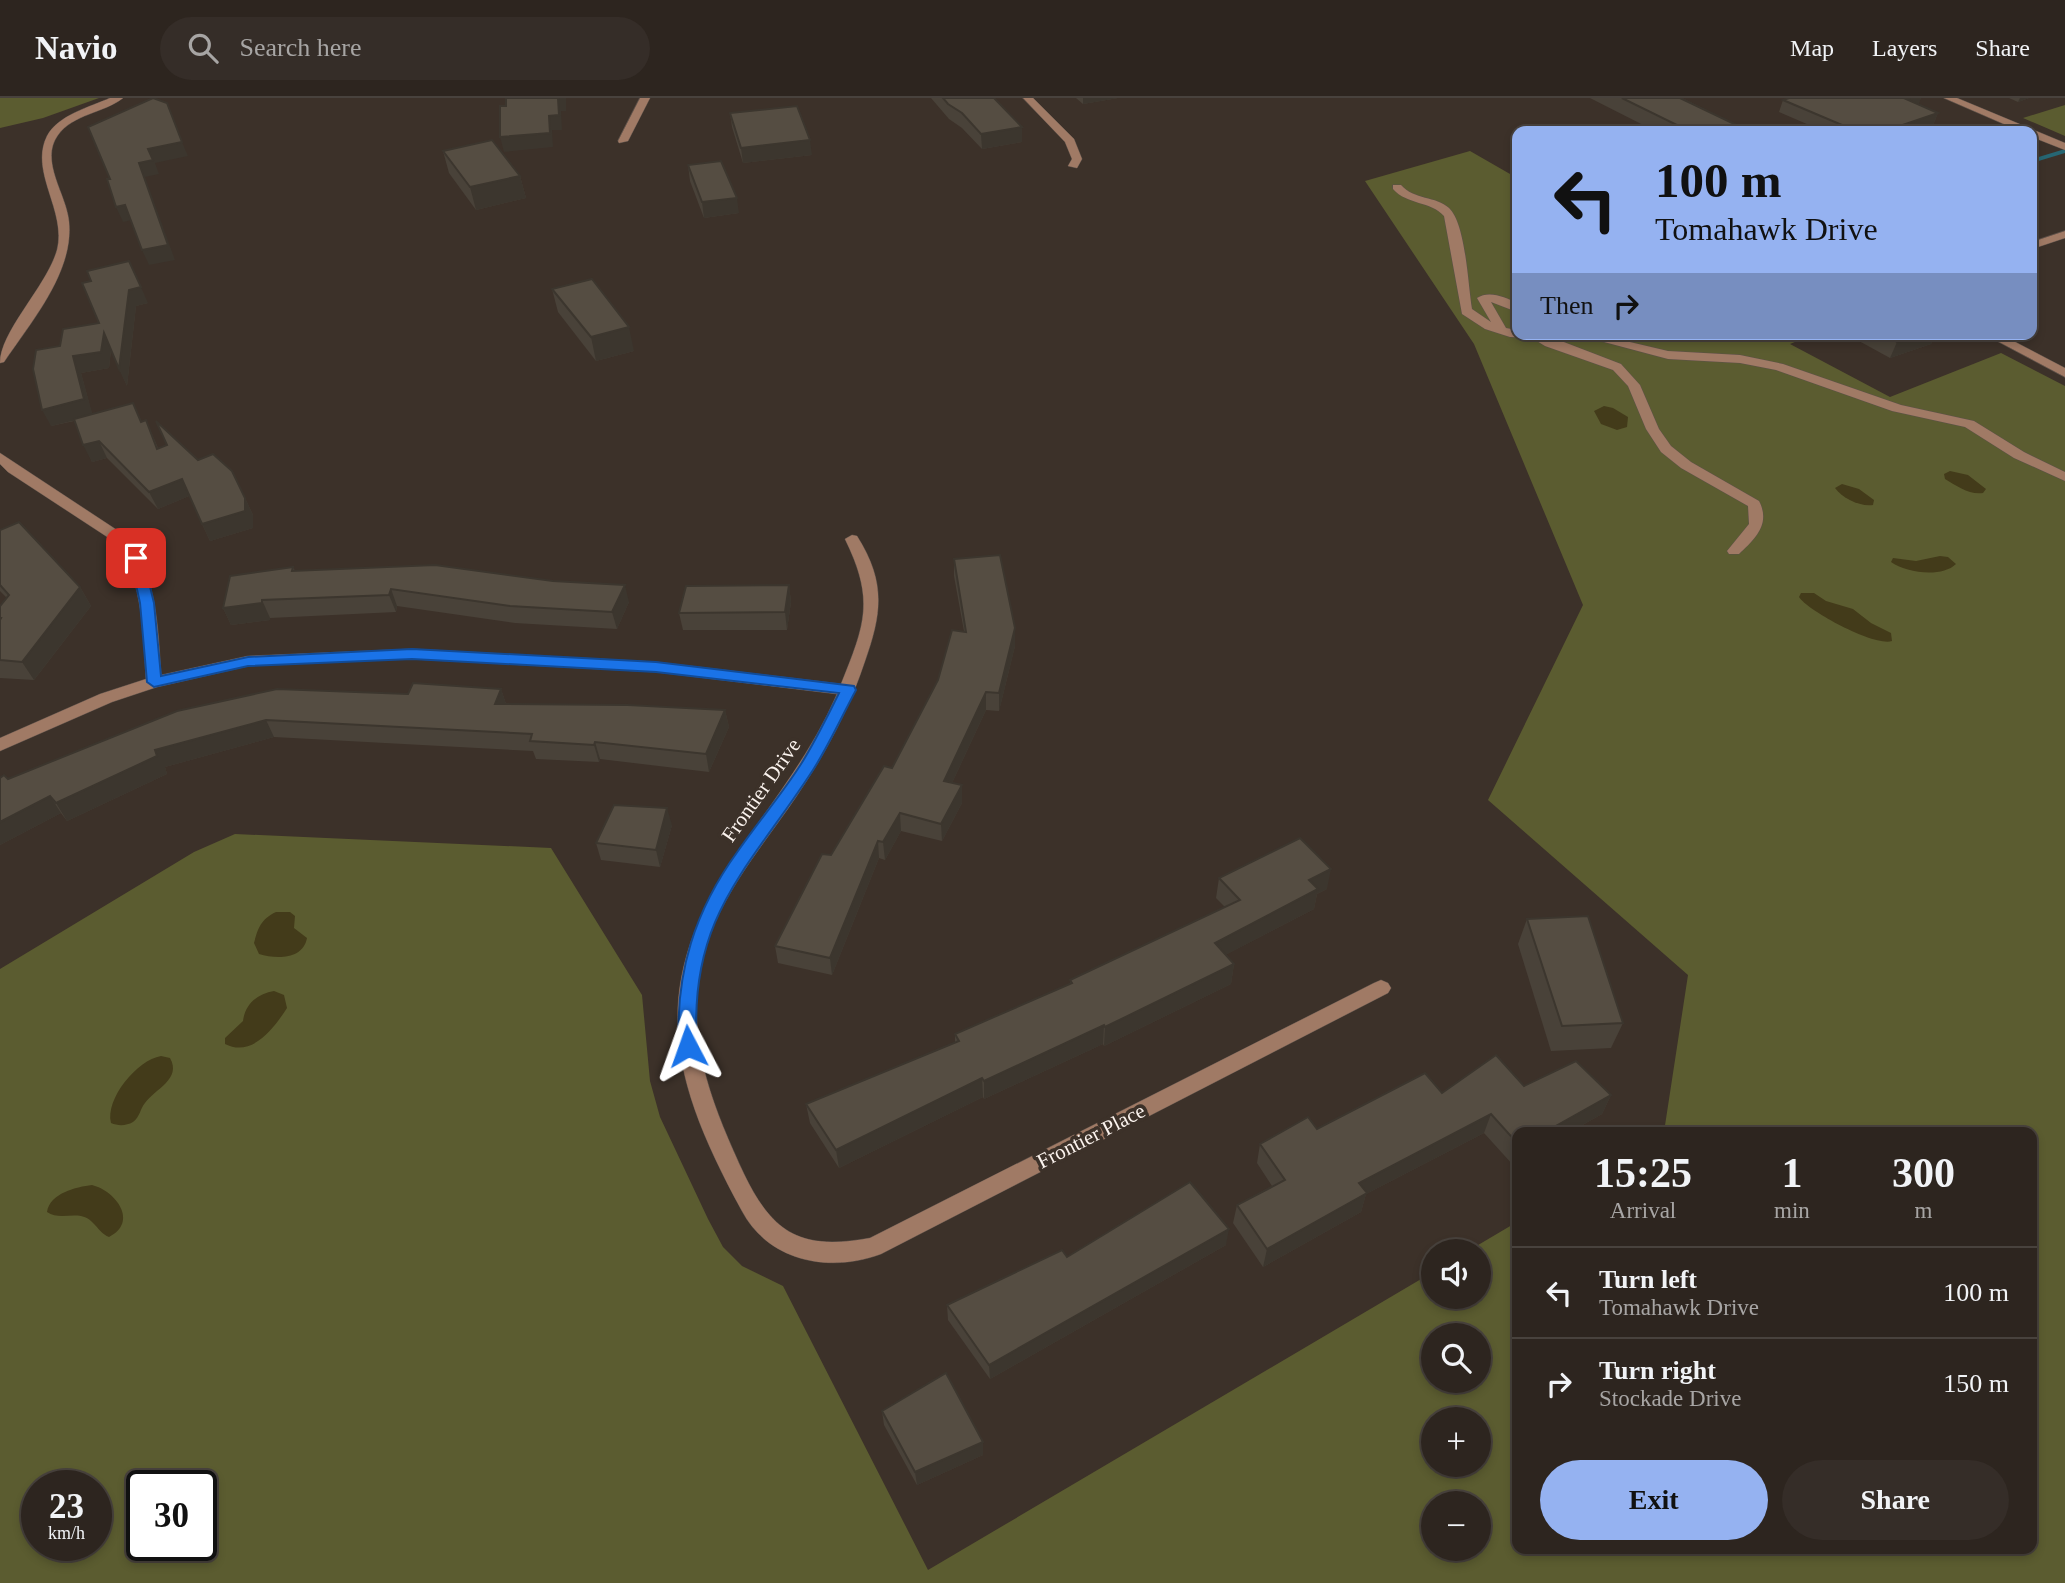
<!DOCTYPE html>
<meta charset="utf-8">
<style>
body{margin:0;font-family:Georgia,serif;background:#352d28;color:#f1f3f6;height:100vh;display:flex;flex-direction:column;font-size:26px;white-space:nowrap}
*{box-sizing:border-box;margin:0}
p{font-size:23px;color:#a7a5a4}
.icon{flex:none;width:38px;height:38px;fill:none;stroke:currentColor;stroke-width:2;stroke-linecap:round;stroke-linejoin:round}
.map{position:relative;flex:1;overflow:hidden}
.panel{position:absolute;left:1512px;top:1029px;width:525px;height:427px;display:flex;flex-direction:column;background:#2d251f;border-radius:14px;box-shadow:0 4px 10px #0003,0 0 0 2px #48423d}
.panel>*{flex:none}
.banner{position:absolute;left:1512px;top:28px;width:525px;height:214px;border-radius:14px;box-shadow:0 4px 10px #0003,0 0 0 2px #48423d;background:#95b2f1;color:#111;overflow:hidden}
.tools{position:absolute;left:1421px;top:1141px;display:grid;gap:14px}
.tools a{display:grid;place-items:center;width:70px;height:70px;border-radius:50%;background:#2d251f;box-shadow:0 4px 10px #0003,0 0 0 2px #48423d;font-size:35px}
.speed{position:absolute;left:21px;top:1372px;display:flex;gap:14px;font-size:35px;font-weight:700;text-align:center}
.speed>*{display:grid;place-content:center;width:91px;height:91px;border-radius:50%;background:#2d251f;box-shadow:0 4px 10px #0003,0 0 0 2px #48423d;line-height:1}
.speed small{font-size:18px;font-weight:400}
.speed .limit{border:4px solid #111;border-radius:10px;background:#fff;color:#111}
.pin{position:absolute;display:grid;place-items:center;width:60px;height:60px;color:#fff;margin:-30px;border-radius:14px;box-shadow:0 4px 10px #0006}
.me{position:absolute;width:77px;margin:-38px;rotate:356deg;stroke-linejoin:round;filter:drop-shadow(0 0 5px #0008)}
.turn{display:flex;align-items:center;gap:24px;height:147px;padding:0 28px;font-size:32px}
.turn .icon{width:91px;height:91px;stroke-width:2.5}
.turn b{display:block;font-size:49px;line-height:60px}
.then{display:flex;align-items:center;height:66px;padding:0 28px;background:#0003;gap:14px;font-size:26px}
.eta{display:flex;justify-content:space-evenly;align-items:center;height:119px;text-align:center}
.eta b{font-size:42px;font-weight:600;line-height:49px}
.primary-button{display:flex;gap:14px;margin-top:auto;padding:14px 28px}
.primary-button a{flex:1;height:80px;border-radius:42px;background:#95b2f1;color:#111;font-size:28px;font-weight:600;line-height:80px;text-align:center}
.primary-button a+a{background:#352d28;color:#f1f3f6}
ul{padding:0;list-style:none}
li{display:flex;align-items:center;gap:21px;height:91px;padding:0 28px;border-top:2px solid #48423d}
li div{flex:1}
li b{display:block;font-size:26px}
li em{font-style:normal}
header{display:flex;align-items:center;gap:42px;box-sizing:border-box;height:98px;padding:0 35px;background:#2d251f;border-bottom:2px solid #48423d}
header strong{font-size:33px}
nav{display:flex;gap:38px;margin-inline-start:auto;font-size:24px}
.search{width:490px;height:63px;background:#352d28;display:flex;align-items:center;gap:18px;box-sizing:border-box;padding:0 24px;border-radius:38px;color:#a7a5a4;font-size:26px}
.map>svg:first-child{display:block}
.green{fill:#5b5c30;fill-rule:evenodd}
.sand{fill:#433b1a}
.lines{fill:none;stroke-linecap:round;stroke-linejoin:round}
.stream{fill:#266673;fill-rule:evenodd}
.minor-casing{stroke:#5b5049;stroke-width:1}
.minor{fill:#a07a65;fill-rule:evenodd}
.wall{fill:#494239}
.shaded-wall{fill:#3c362e}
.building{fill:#554d42;stroke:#3c362e;stroke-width:2}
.route{fill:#1a73e8;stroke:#114b97;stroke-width:2}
.labels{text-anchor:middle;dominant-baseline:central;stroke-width:7;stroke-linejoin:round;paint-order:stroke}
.street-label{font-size:21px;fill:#fbf3ee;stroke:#3c3129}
</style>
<header>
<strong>Navio</strong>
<div class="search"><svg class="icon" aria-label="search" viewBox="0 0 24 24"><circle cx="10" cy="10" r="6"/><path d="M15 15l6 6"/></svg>Search here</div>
<nav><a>Map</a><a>Layers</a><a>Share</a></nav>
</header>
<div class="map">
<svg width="2065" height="1485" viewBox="0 0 2065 1485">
<rect width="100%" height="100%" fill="#3c3129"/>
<g class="green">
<path d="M0,0H99L43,20L0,30Z"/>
<path d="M2065,7V38L2023,20Z"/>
<path d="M1470,53L1517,80V236H1795L1802,241L1790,246L1890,299L2001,255L2065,288V1485H0V871L194,754L235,736L551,750L642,897L650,983L660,1019L708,1121L723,1149L742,1168L783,1188L928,1472L1433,1174V1199H1479V1153H1468L1517,1124V1451H2032V1034H1664L1688,877L1488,702L1583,507L1474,246L1365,83ZM1433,1237H1479V1283H1433ZM1433,1321H1479V1367H1433ZM37,1388H96V1447H37ZM142,1388H201V1447H142ZM1433,1405H1479V1451H1433Z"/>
</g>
<g class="sand">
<path d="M1604,308L1613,310L1628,319L1627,329L1617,332L1601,326L1594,313Z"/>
<path d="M1950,373L1968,377L1986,391L1983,395C1969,397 1957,388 1945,381L1944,376Z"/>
<path d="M1842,386L1859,391L1874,402L1873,407C1860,409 1842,400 1835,390Z"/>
<path d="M1940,458L1948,459L1956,466C1942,480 1906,475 1891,464L1893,460L1916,463Z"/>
<path d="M1801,495H1814L1826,503L1853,511L1871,525L1891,535L1892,543C1875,549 1808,513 1799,499Z"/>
<path d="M276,814H290L295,818L294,830L307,840C303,862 276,861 259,856L254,845C258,830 261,821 276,814Z"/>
<path d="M274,893L284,897L287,910C274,930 252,960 225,946V940L243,923C245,906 257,896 274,893Z"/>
<path d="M161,958L170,960C182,981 155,991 145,1005C140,1011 140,1019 133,1024C126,1028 118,1028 111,1025C105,1001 137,962 161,958Z"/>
<path d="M92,1087C116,1093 139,1124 109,1139C97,1134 95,1121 81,1118C70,1116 57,1121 47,1114C50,1095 76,1089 92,1087Z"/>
</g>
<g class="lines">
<path class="stream" d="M2065,51V55L2032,65V61Z"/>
<g class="minor-casing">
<g id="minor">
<path d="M110,0H123C104,15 73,16 58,37C39,63 67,97 69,124C74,174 31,224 4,264L0,265C0,233 47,188 57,152C67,113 29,74 47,38C58,17 90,9 110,0Z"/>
<path d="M640,0H650L628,43L619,45L618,43Z"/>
<path d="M1023,0H1033L1074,41L1082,61L1077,70L1068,68L1072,61L1065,44Z"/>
<path d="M1944,0H1957L2065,45V52L2032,39V33H2020Z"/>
<path d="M1577,27L1589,33L1573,32V28Z"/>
<path d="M1393,87H1401C1414,102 1436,98 1449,110C1466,126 1468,188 1472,211L1491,224L1477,200C1489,192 1505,199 1517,205V214L1491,204L1506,230L1517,232V236H1543L1621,266L1640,287L1659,331L1671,348L1691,364L1759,403C1771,426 1755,441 1739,456H1729L1727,453L1749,426L1748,408L1681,370L1661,354L1646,331L1628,288L1613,272L1545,248L1532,240L1510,239L1485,231L1462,216L1444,118C1431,103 1407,107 1393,91Z"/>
<path d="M2065,133V140L2032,151V144Z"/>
<path d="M1574,236H1596L1668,253L1740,257L1783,266L1901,307L1974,323L2024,354L2065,374V383L2014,360L1965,329L1892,313L1776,272L1740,265L1668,261Z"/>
<path d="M1984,236H2000L2065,270V279Z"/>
<path d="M0,355L129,440C157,482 158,529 161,577L248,558L412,551L656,564L841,586C865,526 875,502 845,441L852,437L857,438C886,484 882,515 865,563C849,612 825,656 796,699C758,755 709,809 699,878C688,950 715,1013 744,1076C774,1138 803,1152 870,1140L1374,885L1381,882L1388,885L1391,890L1388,895L881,1156C830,1175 769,1164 742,1113C666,974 647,884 742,748C776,699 813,652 837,596L656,574L412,561L291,565L248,568L157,589L112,604L0,653V640L100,596L146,581C143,534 143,487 118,446L8,374L0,366Z"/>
</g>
</g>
<use href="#minor" class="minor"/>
</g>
<g class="wall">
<path d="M931,0H994L1022,29V44L982,51L962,30L949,21Z"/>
<path d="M1076,0H1118L1083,6Z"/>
<path d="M1590,0H1682L1747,32L1655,33Z"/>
<path d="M1921,0L1918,6L1938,15L1933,27L1915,33H1823L1779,14L1783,2Z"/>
<path d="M2009,0H2029L2018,4Z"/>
<path d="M730,15L812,57L743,65L732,29Z"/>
<path d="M443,53L520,78L526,100L476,112L449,75Z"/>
<path d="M688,67L739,115L704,120L690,83Z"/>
<path d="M82,185L148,205L136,208L127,288L111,252L109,270L81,275L92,316L142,323L146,322L158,350L198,362L245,400L253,417V430L210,443L189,398L158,411L107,360L92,364L74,323L51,328L60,248L99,225Z"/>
<path d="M552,191L634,253L596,263L558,214Z"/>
<path d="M1862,236H1936L1931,246L1890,260L1859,243Z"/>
<path d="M0,432L80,489L91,508L34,582L0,580V508L7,500L0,493Z"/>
<path d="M954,461L1015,548L999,613L986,612L952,685L962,687V705L942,743L901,733L885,762L879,760L832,877L778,865L775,848L831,757L892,670L964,533L954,478Z"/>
<path d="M293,469L295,473L629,504L617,531L515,525L397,508L396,514L270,520V522L231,527L223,510Z"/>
<path d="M789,487L791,504L787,532H683L679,515Z"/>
<path d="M501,591L506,606L725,612L729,629L709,674L600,661L599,664L536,661L533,653L274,639L165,669L167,676L67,723L61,715L0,747V680L8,681L177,613L408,596Z"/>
<path d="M672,727L660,769L601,762L596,745Z"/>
<path d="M1219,780L1327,791L1317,796L1314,811L1225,857L1234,866L1231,886L1104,948L1103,946L984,1001L983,999L839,1070L810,1025L806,1006L955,944V936L1070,886V882L1225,809L1216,800Z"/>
<path d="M1527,821L1623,925L1611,950L1551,953L1518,846Z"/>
<path d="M1442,995L1611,997L1602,1016L1570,1034H1517V1065L1513,1067L1484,1035L1366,1096L1361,1114L1263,1169L1233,1125L1237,1107L1272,1088L1257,1065L1260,1046Z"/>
<path d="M1226,1147L990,1281L948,1222L947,1207L1067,1159Z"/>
<path d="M882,1313L983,1344V1357L917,1387L884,1327Z"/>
</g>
<g class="shaded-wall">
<path d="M558,0H566V13H561L562,32H552L553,49L504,54L500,39L549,18Z"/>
<path d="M1083,0H1118L1083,6Z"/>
<path d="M1910,0H1921L1918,8L1906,1Z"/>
<path d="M2020,0H2029L2018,4Z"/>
<path d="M1938,15L1933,27L1915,33H1885Z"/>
<path d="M1022,29V44L982,51L981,36Z"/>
<path d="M810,42L812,57L743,65L741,50Z"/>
<path d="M182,44L188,58L155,65L159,76L145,79L175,162L149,167L142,152L139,65L148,51Z"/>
<path d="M520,78L526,100L476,112L470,89Z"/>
<path d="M737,100L739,115L704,120L702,104Z"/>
<path d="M125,107L132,122L123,124L116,109Z"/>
<path d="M141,189L148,205L136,208L127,288L119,271L129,192Z"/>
<path d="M629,229L634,253L596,263L591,239Z"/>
<path d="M104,235L111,251L109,270L81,275L93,318L51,328L42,312L73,258Z"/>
<path d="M1919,236H1936L1931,246L1890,260L1897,244Z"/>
<path d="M99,343L107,360L92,364L83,347Z"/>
<path d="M182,381L189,398L158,411L149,394Z"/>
<path d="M245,400L253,417V430L210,443L202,426Z"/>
<path d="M625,487L629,504L617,531L612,514Z"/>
<path d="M789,487L791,504L787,532L785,514Z"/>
<path d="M80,489L91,508L34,582L22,564Z"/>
<path d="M391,491L397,508L396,514L389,497Z"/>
<path d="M262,502L270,520V522L231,527L223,510Z"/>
<path d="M1015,530V548L999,613V595Z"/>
<path d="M501,591L507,609L495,606Z"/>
<path d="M986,594V612L945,700L944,683Z"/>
<path d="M725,612L729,629L709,674L706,656Z"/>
<path d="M266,622L274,639L165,669L167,676L67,723L56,705L155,652Z"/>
<path d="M595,644L600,661L599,664L594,647Z"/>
<path d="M962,687V705L942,743L941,726Z"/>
<path d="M50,698L61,715L0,747V724Z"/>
<path d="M667,710L672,727L660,769L656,752Z"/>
<path d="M900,715L901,733L885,762L883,744Z"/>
<path d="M878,743L879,760L832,877L830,860Z"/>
<path d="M1331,771L1327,791L1317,796L1314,811L1212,864L1215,845L1309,782Z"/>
<path d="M1234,866L1231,886L1104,948L1105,929Z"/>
<path d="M1104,927L1103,946L984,1001V983Z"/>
<path d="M982,980L983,999L839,1070L836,1052Z"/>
<path d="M1611,997L1602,1016L1570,1034H1545Z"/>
<path d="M1491,1016L1484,1035L1366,1096L1361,1114L1263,1169L1267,1151L1359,1085Z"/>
<path d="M1517,1057V1065L1513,1067Z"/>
<path d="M1229,1131L1226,1147L990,1281L989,1267Z"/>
<path d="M983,1344V1357L917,1387L915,1374Z"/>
</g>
<g class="building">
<path d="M153,0L167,5L182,44L148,51L153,62L139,65L168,147L142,152L125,107L116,109L107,81H110L88,29Z"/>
<path d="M506,0H558L559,17L549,18L550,35L500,39V8H506Z"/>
<path d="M943,0H994L1022,29L981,36L962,15L948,6Z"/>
<path d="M1622,0H1680L1747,32L1689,33Z"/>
<path d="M1789,0H1910L1906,1L1938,15L1885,33H1856L1783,2Z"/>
<path d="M797,8L810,42L741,50L730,15Z"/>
<path d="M492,42L520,78L470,89L443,53Z"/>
<path d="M721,63L737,100L702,104L688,67Z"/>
<path d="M129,163L141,189L129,192L119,271L104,235L101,254L73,258L84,301L42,312L33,271L36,252L60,248L63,231L99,225L82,185L91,183L87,173Z"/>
<path d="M592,181L629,229L591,239L552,191Z"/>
<path d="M1884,236H1919L1897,244Z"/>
<path d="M133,305L141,324L146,322L157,351L167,347L156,323L198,362L213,356L232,373L245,400V413L202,426L182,381L149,394L99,343L83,347L74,321Z"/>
<path d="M19,424L80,489L22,564L0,562V522L1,520H0V508L9,497L0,487V432Z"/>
<path d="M1000,457L1015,530L999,595L986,594L944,683L962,687L941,726L900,715L883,744L878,743L830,860L775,848L822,756L831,757L884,668L892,670L938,582L952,532L966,534L954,461Z"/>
<path d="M435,467L553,483L625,487L612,514L510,508L391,491L389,497L262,502V505L223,510L230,478L293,469L292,473Z"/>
<path d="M789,487L785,514L679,515L686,488Z"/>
<path d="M413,585L501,591L495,606L628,607L725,612L706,656L595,644L594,647L530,643L532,636L266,622L155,652L157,658L56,705L50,698L0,724V680L4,677L8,681L177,613L277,591L408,596Z"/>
<path d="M614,707L667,710L656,752L596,745Z"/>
<path d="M1300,740L1331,771L1309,782L1318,791L1215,845L1234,866L1105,929L1104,927L984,983L982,980L836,1052L806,1006L959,943L955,936L1072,885L1070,882L1240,802L1219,780Z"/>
<path d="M1588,818L1623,925L1562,928L1527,821Z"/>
<path d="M1496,957L1524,988L1576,963L1611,997L1545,1034H1517V1045L1491,1016L1359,1085L1367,1095L1267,1151L1237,1107L1285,1082L1260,1046L1308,1019L1317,1031L1425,975L1442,995Z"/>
<path d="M1190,1084L1229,1131L989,1267L947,1207L1062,1152L1067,1159Z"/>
<path d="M946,1275L983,1344L915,1374L882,1313Z"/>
</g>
<path class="route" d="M136,456L143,460L154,505L161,578L248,559L412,551L656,564L854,588L856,592C842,618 829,647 813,672C749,771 688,818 697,948L694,953L688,955L681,953L679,948C675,875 695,812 738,753C758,724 782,696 801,666C815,644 827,619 839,595L656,574L412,561L248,568L154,589L147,584L140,505L130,460Z"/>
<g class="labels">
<g class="street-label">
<text transform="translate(761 692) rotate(-55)">Frontier Drive</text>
<text transform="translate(1091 1038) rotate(-27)">Frontier Place</text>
</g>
</g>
</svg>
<div class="tools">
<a><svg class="icon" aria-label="sound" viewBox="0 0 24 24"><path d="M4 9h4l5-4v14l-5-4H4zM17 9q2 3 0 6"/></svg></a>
<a><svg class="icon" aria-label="search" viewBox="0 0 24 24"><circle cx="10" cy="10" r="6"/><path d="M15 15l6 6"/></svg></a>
<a>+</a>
<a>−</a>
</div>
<div class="speed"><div>23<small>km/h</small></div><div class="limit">30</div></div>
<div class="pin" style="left:136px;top:460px;background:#d93025"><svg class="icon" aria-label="arrive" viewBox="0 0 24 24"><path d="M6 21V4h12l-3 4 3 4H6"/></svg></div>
<svg class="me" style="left:688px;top:948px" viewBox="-20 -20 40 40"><path d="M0-17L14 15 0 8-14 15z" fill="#1a73e8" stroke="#fff" stroke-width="4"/></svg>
<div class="banner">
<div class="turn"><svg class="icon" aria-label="left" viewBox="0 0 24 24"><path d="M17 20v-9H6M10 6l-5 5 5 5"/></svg><div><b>100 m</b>Tomahawk Drive</div></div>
<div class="then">Then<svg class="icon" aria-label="right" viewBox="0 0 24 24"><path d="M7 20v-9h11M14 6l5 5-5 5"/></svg></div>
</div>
<section class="panel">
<div class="eta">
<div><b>15:25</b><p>Arrival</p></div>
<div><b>1</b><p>min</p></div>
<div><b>300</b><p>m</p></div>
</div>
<ul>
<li><svg class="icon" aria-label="left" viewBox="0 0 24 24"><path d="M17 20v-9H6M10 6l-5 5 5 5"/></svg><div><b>Turn left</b><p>Tomahawk Drive</p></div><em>100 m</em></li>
<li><svg class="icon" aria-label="right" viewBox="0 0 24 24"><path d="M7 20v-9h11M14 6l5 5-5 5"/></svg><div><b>Turn right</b><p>Stockade Drive</p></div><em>150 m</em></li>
</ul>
<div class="primary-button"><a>Exit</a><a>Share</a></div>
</section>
</div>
